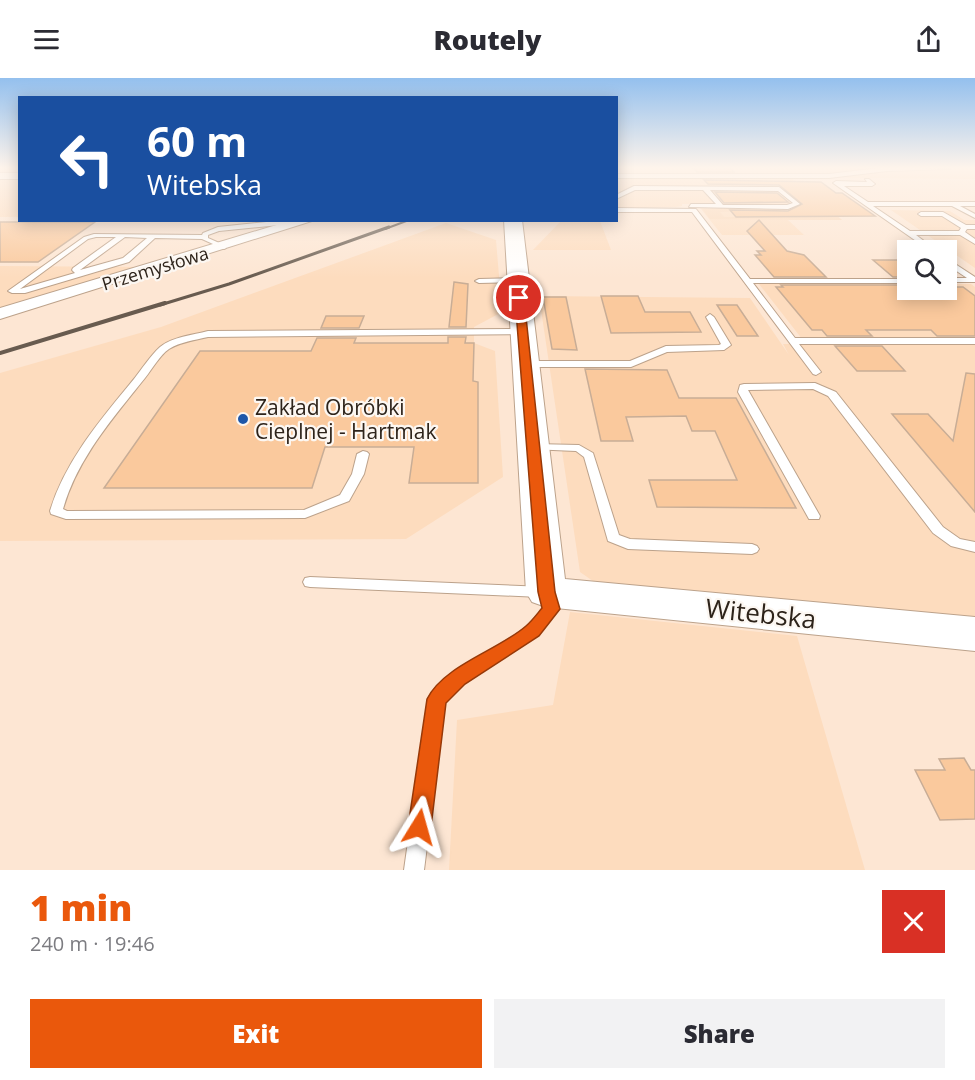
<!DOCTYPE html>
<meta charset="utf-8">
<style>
body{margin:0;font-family:"Open Sans",sans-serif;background:#f2f2f3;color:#2b2b33;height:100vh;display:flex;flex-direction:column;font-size:22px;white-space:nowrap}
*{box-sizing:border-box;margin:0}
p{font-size:20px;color:#7c7c81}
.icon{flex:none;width:33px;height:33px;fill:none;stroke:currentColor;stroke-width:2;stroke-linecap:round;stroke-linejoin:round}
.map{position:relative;height:792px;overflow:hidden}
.drawer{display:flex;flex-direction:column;background:#fff;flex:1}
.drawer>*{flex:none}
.guide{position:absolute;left:18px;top:18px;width:600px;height:126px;border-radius:0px;box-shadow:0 3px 15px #0003;background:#1a4fa0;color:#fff;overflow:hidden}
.fabs{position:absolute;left:897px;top:162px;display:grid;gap:12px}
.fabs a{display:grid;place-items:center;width:60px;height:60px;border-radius:0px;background:#fff;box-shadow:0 3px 15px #0003;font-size:30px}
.pin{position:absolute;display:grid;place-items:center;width:51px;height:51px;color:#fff;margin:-26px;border:3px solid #fff;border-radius:50%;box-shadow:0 2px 6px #0007}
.me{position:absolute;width:66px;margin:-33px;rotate:8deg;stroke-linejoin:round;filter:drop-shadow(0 0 4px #0008)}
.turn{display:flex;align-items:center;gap:21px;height:126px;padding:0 30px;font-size:27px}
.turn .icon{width:78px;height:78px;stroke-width:2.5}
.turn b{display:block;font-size:42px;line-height:51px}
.round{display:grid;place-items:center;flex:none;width:63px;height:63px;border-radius:0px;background:#f2f2f3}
.overview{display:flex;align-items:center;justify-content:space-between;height:102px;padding:0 30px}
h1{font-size:36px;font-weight:800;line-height:45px;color:#ea580c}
.primary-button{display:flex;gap:12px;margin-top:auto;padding:12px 30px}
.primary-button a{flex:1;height:69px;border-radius:0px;background:#ea580c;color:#fff;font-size:24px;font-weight:800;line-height:69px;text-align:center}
.primary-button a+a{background:#f2f2f3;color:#2b2b33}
header{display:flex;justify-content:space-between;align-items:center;height:78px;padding:0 30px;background:#fff;font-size:27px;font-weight:800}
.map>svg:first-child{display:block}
.built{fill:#fddcbe}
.green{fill:#fad6b6}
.building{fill:#fac99d;stroke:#c8ad96;stroke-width:1.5}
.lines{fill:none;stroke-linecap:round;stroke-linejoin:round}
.lane-casing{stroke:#bca28b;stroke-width:2}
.street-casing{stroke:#bca28b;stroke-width:2}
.secondary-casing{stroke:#bca28b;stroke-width:2}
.lane{fill:#fff;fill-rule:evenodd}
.street{fill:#fff;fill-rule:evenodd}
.secondary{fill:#fff;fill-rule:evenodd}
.rail-far2{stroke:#685b4f;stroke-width:2}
.rail-far1{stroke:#685b4f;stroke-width:3}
.rail{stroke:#685b4f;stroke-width:4}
.route{fill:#ea580c;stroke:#983908;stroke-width:1.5}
.poi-dot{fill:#1e57a9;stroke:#fcf7f2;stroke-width:2}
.labels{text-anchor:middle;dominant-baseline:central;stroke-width:4.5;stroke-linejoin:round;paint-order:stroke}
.far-street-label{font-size:18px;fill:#2d231a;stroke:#fcf7f2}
.poi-label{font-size:21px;fill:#2d231a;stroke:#fcf7f2;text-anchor:start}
.near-street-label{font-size:26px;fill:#2d231a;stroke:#fcf7f2}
</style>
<header><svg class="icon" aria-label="menu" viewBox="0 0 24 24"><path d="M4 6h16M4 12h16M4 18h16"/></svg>Routely<svg class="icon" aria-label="share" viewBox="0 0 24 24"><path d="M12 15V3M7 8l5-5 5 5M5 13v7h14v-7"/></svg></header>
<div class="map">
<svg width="975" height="792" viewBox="0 0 975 792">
<rect width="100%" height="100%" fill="#fde6d3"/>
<g class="built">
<path d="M19,89V139H0V90Z"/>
<path d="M617,89L975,90V101L847,100L839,97H625L617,96Z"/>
<path d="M617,100L792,101L842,142H788L804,157H722L697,126H682V128L675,129H617Z"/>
<path d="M891,132L950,133L964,142H975V190Z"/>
<path d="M600,143L611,172H533L561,143Z"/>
<path d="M446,145L496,162L502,234L474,249V265L495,273L503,399L406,461L0,463V295L161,249Z"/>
<path d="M0,188L146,189L0,232Z"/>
<path d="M759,206H907L908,212H946L947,206H971L975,209V542L600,508L580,494L539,218L750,220L789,277L783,266H806Z"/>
<path d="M570,534L797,558L865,792H449L457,642L553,627Z"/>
</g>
<path class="green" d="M828,130L842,142L710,141L702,131H750L749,133L720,134L724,139H813Z"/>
<g class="building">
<path d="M693,89H729L734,94H697Z"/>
<path d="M704,102L821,104L836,115H842L875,138L736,139L730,132L788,133L802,126L779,107L708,106Z"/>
<path d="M715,114L777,115L788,124L724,125Z"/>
<path d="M759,142L787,173L804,177L826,199H774L755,177H761L757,173H765L747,153Z"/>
<path d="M0,144H95L38,184H0Z"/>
<path d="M873,182H908V199H893Z"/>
<path d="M454,204L468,206L466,249H449Z"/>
<path d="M781,207H908V212H946V209H963L975,218V258H937L931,252H866L872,258H827L822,252H812L776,209H783Z"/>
<path d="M601,218H638L645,234H690L701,254L611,255Z"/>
<path d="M543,219H566L577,272L552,271Z"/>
<path d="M717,227H737L758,258H737Z"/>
<path d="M326,238H364L359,250H321Z"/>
<path d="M448,259H466L465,265H474L473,303L478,304V405H409L414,369H325L312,410H104L200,273H311L317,260H356L354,265H448Z"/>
<path d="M835,268H882L905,293H857Z"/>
<path d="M585,291L667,292L679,320H736L796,430L657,429L649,402H737L715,353H692L686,338L626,339L633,363H601Z"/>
<path d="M966,295L975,296V434L892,336H928L953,363Z"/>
<path d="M964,680L971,692H975V741L940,742L915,692H945L939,681Z"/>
</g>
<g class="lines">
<g class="lane-casing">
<g id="lane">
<path d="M887,89L950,91L887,93L829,100H616V96H829Z"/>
<path d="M865,101H869L875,106L872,108H844L868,124H975V128H960L975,136V140L952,128H873L910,153H959L961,150L942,138H921L918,136L921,134H943L966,147H975V151H967L965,154L975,161V166L960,157H916L936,172H929L833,105L836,103L867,104Z"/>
<path d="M634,108L779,109L800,126L788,131L689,129L691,126H716L703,112H635L616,121V117ZM710,112L778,113L793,125L787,127H723Z"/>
<path d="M616,130L696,131L750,201H908V205H753L795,260H975V266H799L821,294L816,297L813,296L692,134H616Z"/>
<path d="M286,142L303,143L300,145L219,153L208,157V160L226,168V170L224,171L202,161L155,160L129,184L25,215H12L8,213L84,159L94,156L202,157L203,155L218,149ZM96,159H116L73,190L72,192L75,195L20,211L88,161ZM125,159L147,160L123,180L80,192Z"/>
<path d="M946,180L975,199V204H946V200H967L946,186Z"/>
<path d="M518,200L522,202L521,204L479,205L475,203L479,201Z"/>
<path d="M710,236L714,239L731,267L724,272L667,274L631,289H524L519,286L524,283H630L666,268L719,267L721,266L706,239Z"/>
<path d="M522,251L526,254L525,256L208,259C195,262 180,264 169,271C160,277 152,291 145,300C113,340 77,381 63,431L67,433L304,432L340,417L352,396L357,376L363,373L367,374L369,376L364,396L349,423L305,440L66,441L51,436L50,433C65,383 101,341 134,301C142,291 150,278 160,269C172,259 193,257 208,253Z"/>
<path d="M815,305L836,314L943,449L960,461L975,464V474L951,468L933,455L828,318L813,311L748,312L820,438L819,441H809L738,314L740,307L744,306Z"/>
<path d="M534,366L579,367L593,375L619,457L630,461L752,466L757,468L759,471L757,474L752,476L628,471L608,463L584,379L576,373L530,371L528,369L530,367Z"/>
<path d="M310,499L546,509L551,510L559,531L537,557L464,606L445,624L424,792H404L428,621C444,589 502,571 527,548C533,542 538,536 543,530L540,519L310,509L305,508L303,504L305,500Z"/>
</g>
</g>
<g class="street-casing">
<g id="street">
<rect x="0" y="95" width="20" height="6"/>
<path d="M293,142H315L0,241V230Z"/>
</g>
</g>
<g class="secondary-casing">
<path id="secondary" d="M504,142H522L565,501L975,539V573L546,529L532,524L526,514Z"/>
</g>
<use href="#lane" class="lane"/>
<use href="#street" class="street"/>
<use href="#secondary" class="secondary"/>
<path class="rail-far2" d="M385,151L409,142"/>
<path class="rail-far1" d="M160,227L229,206L389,149"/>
<path class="rail" d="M0,275L165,225"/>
</g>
<linearGradient id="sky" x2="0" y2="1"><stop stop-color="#94c0ee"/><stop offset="0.45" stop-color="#fef4eb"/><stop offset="1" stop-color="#fef4eb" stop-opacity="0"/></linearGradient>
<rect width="975" height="200" fill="url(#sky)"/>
<path class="route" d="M519,217L524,220L555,514L560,531L539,558L465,606L446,625L431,749L427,757L419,761L411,757L408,749L427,621C444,587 499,572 526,548C532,543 537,536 542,530L538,514L515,220Z"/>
<circle class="poi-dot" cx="243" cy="341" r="6"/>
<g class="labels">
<g class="far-street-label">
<text transform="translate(155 190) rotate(-17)">Przemysłowa</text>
</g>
<g class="poi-label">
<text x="255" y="329">Zakład Obróbki<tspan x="255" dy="24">Cieplnej - Hartmak</tspan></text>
</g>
<g class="near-street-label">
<text transform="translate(761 535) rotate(6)">Witebska</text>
</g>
</g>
</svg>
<div class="fabs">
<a><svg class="icon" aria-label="search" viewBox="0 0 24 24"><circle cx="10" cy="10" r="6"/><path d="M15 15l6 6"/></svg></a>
</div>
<div class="pin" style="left:519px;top:220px;background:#d93025"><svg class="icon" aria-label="arrive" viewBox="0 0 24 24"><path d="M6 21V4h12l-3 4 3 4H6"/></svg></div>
<svg class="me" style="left:419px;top:749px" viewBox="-20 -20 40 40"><path d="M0-17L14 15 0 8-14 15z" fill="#ea580c" stroke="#fff" stroke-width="4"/></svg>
<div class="guide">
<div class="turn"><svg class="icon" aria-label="left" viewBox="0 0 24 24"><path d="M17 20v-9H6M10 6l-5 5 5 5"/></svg><div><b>60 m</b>Witebska</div></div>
</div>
</div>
<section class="drawer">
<div class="overview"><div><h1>1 min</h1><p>240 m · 19:46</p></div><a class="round" style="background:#d93025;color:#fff"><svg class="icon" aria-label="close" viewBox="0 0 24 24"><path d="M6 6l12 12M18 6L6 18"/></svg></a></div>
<div class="primary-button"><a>Exit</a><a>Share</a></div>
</section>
